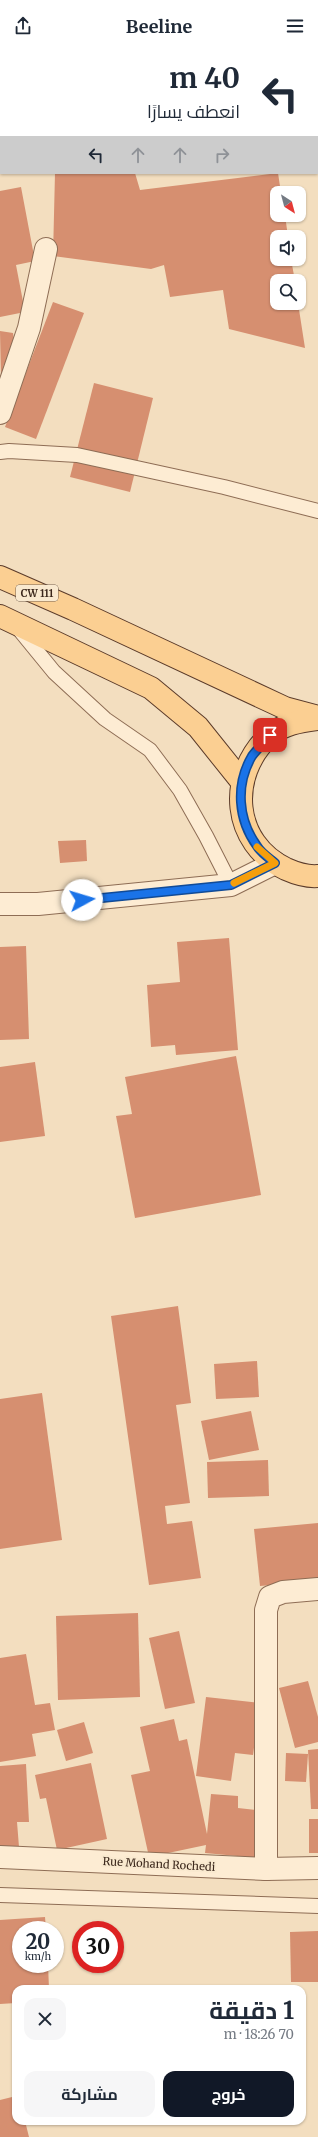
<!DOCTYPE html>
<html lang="ar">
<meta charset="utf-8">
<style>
body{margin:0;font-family:Merriweather,Cairo,serif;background:#f6f6f7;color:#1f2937;direction:rtl;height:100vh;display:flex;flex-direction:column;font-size:15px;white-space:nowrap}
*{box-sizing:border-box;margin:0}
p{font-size:13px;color:#747a83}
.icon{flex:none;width:22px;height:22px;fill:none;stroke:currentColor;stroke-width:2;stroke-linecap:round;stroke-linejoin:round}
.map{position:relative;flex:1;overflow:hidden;direction:ltr}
.sheet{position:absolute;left:12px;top:1933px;width:294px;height:140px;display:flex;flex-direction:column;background:#fff;border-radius:12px;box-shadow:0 1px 3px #0004;direction:rtl}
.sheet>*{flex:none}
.hud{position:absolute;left:0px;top:0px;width:318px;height:122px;box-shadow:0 1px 3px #0004;direction:rtl;background:#fff;color:#1f2937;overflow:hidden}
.needle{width:26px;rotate:144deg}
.tools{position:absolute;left:270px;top:134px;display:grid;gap:8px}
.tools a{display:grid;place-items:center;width:36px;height:36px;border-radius:8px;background:#fff;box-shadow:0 1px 3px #0004;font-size:20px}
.speed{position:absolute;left:12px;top:1869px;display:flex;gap:8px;font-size:20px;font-weight:700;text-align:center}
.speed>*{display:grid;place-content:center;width:52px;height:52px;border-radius:50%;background:#fff;box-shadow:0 1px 3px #0004;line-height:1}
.speed small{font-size:10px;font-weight:400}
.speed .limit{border:6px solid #d22;background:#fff;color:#111}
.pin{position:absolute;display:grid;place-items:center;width:34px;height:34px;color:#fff;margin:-17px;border-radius:8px;box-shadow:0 2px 6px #0006}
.me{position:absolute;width:44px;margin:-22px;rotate:84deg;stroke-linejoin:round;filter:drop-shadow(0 0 3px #0008)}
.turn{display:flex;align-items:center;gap:14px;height:84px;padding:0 12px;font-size:18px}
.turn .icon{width:52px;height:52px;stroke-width:2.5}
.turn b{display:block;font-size:28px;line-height:34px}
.lanes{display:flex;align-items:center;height:38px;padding:0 12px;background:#0003;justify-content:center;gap:20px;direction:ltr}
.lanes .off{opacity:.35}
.round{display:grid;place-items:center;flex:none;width:42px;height:42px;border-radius:12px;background:#f6f6f7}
.headline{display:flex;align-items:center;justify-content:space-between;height:68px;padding:0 12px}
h1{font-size:24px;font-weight:700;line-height:30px}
.action{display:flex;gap:8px;margin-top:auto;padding:8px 12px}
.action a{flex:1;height:46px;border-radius:12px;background:#111827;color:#fff;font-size:16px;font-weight:700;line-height:46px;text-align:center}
.action a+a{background:#f6f6f7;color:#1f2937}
header{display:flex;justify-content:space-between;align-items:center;height:52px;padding:0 12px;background:#fff;font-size:18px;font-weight:700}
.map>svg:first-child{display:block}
.cemetery{fill:#c5c692}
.building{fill:#d68f70}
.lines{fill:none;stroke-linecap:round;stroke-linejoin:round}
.service-casing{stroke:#8e6d55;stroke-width:16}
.minor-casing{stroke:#8e6d55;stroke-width:24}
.tertiary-casing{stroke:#8e6d55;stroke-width:24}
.primary-casing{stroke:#5b3b2a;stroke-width:24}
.service{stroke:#fdecd3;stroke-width:14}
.minor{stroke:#fdecd3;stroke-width:22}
.tertiary{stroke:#fdecd3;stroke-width:22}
.primary{stroke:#fbcf92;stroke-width:22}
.route-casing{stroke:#114b97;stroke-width:10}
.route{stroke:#1a73e8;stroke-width:7}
.slow{stroke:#f59e0b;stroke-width:7}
.labels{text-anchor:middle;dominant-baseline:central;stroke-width:4;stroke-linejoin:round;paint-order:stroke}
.shield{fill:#f9e9cf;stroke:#746151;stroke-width:1}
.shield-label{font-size:10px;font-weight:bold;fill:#3b271b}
.street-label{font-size:11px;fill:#3b271b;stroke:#f9e9cf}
</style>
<header><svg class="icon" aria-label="menu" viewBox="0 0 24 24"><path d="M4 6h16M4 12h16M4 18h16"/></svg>Beeline<svg class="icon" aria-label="share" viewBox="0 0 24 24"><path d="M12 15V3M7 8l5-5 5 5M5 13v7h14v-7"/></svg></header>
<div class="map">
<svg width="318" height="2085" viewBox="0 0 318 2085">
<rect width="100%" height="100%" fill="#f3debf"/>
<path class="cemetery" d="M0,0H256V1H1L0,54Z"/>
<g class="building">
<path d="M55,121H135L140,138L278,121L281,141H277V163H285L288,185H277V207H291L295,229H277V251H298L305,296L229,277L223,238L170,245L164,213L151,217L53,204Z"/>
<path d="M21,135L35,209L16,213L25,260L0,265V139Z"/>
<path d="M53,250L84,261L36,387L5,375Z"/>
<path d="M0,279L13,281L17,310L4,312L1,328Z"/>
<path d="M94,331L153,346L130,440L70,425Z"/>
<path d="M86,788L87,809L60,811L58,789Z"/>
<path d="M229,886L238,998L176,1003L175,993L151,995L147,933L180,930L177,890Z"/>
<path d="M26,894L29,987L0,988V895Z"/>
<path d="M236,1004L261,1143L135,1166L116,1064L132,1062L125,1025Z"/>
<path d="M35,1010L45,1084L0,1090V1015Z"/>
<path d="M178,1254L191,1351L176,1353L190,1451L165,1454L167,1472L192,1469L201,1526L149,1533L111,1264Z"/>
<path d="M257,1309L259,1345L216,1347L214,1312Z"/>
<path d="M42,1341L62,1488L0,1497V1347Z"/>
<path d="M251,1359L259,1398L209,1408L201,1369Z"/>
<path d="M268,1408L269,1444L208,1446L207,1410Z"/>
<path d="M318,1471V1529L260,1534L254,1477Z"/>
<path d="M138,1561L140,1645L58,1648L56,1564Z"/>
<path d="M179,1579L195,1651L165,1657L149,1586Z"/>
<path d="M26,1602L35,1653L50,1651L55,1678L32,1682L36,1704L0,1710V1606Z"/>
<path d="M308,1629L318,1665V1690L295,1696L279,1636Z"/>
<path d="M206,1645L260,1651L253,1703L235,1701L231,1729L196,1724Z"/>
<path d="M174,1667L179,1689L187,1687L207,1782L211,1742L238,1744V1756L264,1759L259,1806L205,1801L206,1793L149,1805L131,1723L150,1719L140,1675Z"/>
<path d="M84,1670L93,1701L66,1709L57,1678Z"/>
<path d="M318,1697V1757H311L308,1698Z"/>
<path d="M286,1701L308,1702L306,1730L285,1729Z"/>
<path d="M91,1711L107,1787L57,1798L46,1746L40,1747L35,1723Z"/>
<path d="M26,1712L29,1770H17L19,1795L0,1796V1714Z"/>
<rect x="309" y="1767" width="9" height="34"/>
<path d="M45,1865L46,1878H21V1912H48L49,1937H16V1951L0,1952V1868Z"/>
<path d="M318,1879V1930H291L290,1880Z"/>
<path d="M16,2044V2069H25L29,2085H0V2048Z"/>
</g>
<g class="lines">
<g class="service-casing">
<g id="service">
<path d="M0,400L9,399L77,403L224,435L318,459"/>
<path d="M18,576L54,620L105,667L150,698L180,738L206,784L231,833"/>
<path d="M0,1843L318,1854"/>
</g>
</g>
<g class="minor-casing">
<g id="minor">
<path d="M0,108H1"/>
<path d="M0,361L29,276L46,197"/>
<path d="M0,852H38L231,833L275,811"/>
<path d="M0,1805L266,1817L318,1816"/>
<path d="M266,1817V1558L270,1545L283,1540L318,1537"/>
</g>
</g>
<g class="tertiary-casing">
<g id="tertiary">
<path d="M310,0V1"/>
<path d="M317,71L318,81"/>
</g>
</g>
<g class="primary-casing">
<g id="primary">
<path d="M0,525L73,557L285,656L318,665"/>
<path d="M0,564L151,636L198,675L242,730"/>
<path d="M317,667C301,669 282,672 269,684C227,724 232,791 286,817C295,821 307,825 318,824"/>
</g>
</g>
<use href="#service" class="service"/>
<use href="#minor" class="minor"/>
<use href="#tertiary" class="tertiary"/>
<use href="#primary" class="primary"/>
</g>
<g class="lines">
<g class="route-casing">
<path id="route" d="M82,848L231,833L275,811C269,806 261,801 257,794C238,768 235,733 252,704C257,697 265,690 270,683"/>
</g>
<use href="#route" class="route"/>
<path class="slow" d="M234,831L275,811L257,795"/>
</g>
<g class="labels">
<rect class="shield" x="16" y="533" width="42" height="16" rx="3"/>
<g class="shield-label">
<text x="37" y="541">CW 111</text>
</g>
<g class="street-label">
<text transform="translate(159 1812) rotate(3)">Rue Mohand Rochedi</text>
</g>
</g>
</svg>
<div class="tools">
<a><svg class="needle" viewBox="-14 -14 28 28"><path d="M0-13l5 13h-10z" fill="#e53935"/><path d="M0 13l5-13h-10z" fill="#747a83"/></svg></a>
<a><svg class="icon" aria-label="sound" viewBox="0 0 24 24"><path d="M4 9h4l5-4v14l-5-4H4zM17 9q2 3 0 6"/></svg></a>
<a><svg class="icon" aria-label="search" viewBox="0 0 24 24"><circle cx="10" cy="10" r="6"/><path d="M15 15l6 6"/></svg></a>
</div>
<div class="speed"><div>20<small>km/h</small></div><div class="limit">30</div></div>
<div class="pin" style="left:270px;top:683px;background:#d93025"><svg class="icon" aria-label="arrive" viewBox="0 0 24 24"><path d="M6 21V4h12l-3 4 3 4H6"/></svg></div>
<svg class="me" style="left:82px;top:848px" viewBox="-20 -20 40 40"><circle r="19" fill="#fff"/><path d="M0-13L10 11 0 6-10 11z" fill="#1a73e8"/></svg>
<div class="hud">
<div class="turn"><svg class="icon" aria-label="left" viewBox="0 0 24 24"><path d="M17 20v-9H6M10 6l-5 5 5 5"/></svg><div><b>40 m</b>انعطف يسارًا</div></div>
<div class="lanes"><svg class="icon" aria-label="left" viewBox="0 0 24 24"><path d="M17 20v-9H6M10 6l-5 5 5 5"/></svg><svg class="icon off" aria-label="ahead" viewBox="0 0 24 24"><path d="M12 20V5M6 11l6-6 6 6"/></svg><svg class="icon off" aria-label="ahead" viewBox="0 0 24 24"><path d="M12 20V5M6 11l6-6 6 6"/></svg><svg class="icon off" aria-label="right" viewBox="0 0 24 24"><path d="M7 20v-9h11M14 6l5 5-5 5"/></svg></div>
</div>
<section class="sheet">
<div class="headline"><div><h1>1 دقيقة</h1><p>70 m · 18:26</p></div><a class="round"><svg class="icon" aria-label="close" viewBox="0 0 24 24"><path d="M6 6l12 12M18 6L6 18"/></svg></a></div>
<div class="action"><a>خروج</a><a>مشاركة</a></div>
</section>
</div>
